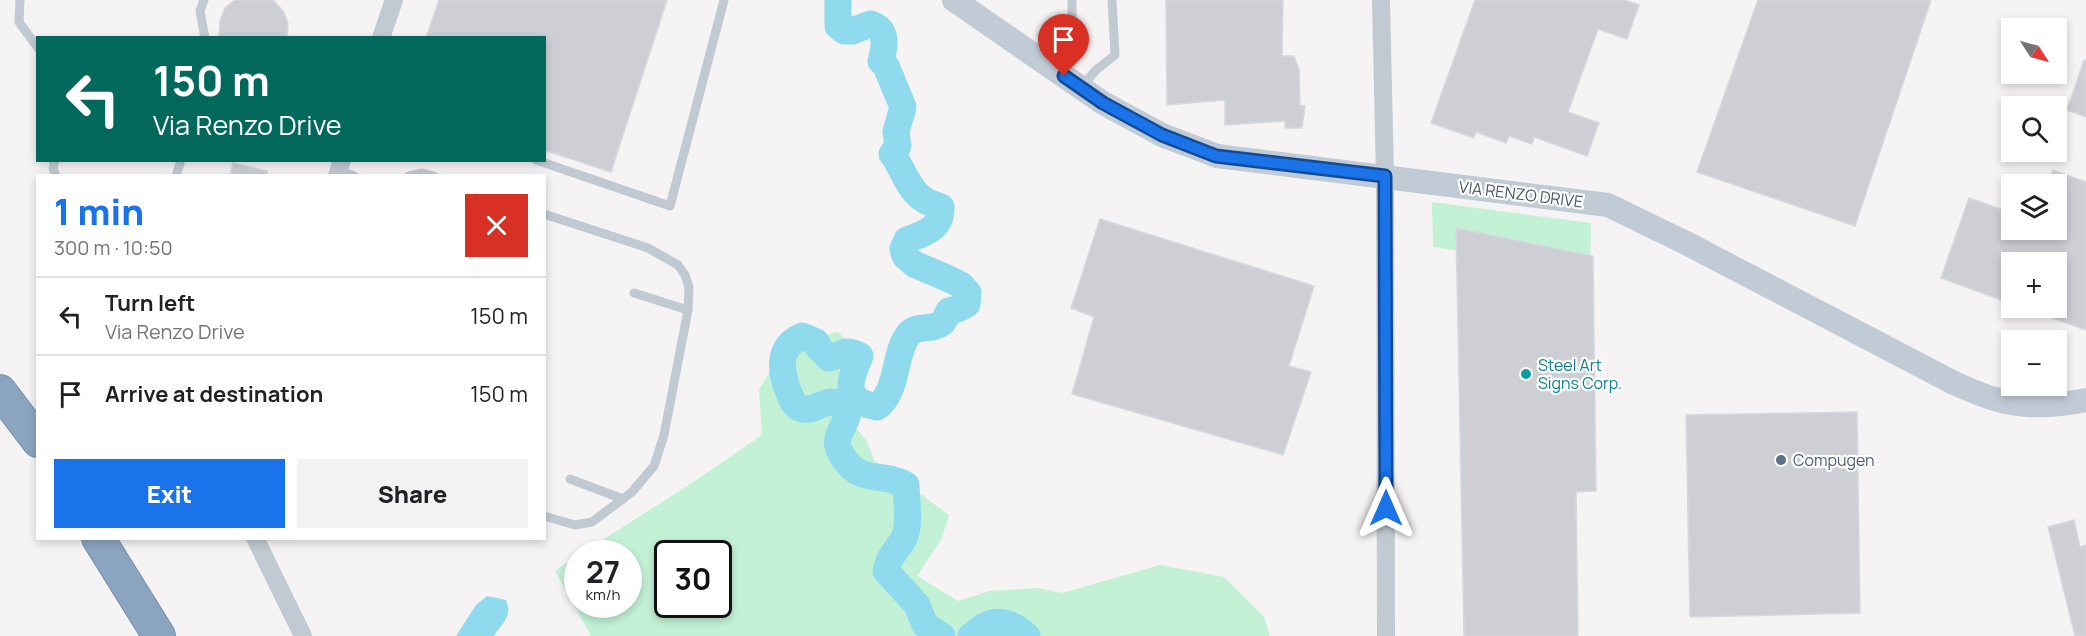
<!DOCTYPE html>
<meta charset="utf-8">
<style>
body{margin:0;font-family:Manrope,sans-serif;background:#f2f2f2;color:#202124;height:100vh;display:flex;flex-direction:column;font-size:22px;white-space:nowrap}
*{box-sizing:border-box;margin:0}
p{font-size:20px;color:#757577}
.icon{flex:none;width:33px;height:33px;fill:none;stroke:currentColor;stroke-width:2;stroke-linecap:round;stroke-linejoin:round}
.map{position:relative;flex:1;overflow:hidden}
.details{position:absolute;left:36px;top:174px;width:510px;height:366px;display:flex;flex-direction:column;background:#fff;border-radius:0px;box-shadow:0 3px 9px #0003}
.details>*{flex:none}
.guide{position:absolute;left:36px;top:36px;width:510px;height:126px;border-radius:0px;box-shadow:0 3px 9px #0003;background:#00695c;color:#fff;overflow:hidden}
.needle{width:39px;rotate:126deg}
.controls{position:absolute;left:2001px;top:18px;display:grid;gap:12px}
.controls a{display:grid;place-items:center;width:66px;height:66px;border-radius:0px;background:#fff;box-shadow:0 3px 9px #0003;font-size:30px}
.speed{position:absolute;left:564px;top:540px;display:flex;gap:12px;font-size:30px;font-weight:700;text-align:center}
.speed>*{display:grid;place-content:center;width:78px;height:78px;border-radius:50%;background:#fff;box-shadow:0 3px 9px #0003;line-height:1}
.speed small{font-size:15px;font-weight:400}
.speed .limit{border:3px solid #111;border-radius:9px;background:#fff;color:#111}
.pin{position:absolute;display:grid;place-items:center;width:51px;height:51px;color:#fff;margin:-62px -26px;border-radius:50% 50% 50% 0;rotate:-45deg;box-shadow:0 0 6px #0007}
.pin .icon{rotate:45deg}
.me{position:absolute;width:66px;margin:-33px;rotate:0deg;stroke-linejoin:round;filter:drop-shadow(0 0 4px #0008)}
.turn{display:flex;align-items:center;gap:21px;height:126px;padding:0 18px;font-size:27px}
.turn .icon{width:78px;height:78px;stroke-width:2.5}
.turn b{display:block;font-size:42px;line-height:51px}
.round{display:grid;place-items:center;flex:none;width:63px;height:63px;border-radius:0px;background:#f2f2f2}
.overview{display:flex;align-items:center;justify-content:space-between;height:102px;padding:0 18px}
h1{font-size:36px;font-weight:800;line-height:45px;color:#1a73e8}
.primary-button{display:flex;gap:12px;margin-top:auto;padding:12px 18px}
.primary-button a{flex:1;height:69px;border-radius:0px;background:#1a73e8;color:#fff;font-size:24px;font-weight:800;line-height:69px;text-align:center}
.primary-button a+a{background:#f2f2f2;color:#202124}
ul{padding:0;list-style:none}
li{display:flex;align-items:center;gap:18px;height:78px;padding:0 18px;border-top:2px solid #e0e0e0}
li div{flex:1}
li b{display:block;font-size:22px}
li em{font-style:normal}
.map>svg:first-child{display:block}
.green{fill:#c3f1d5;fill-rule:evenodd}
.water{fill:#90daee}
.lines{fill:none;stroke-linecap:round;stroke-linejoin:round}
.river{stroke:#90daee;stroke-width:27}
.building{fill:#cdcfd5;stroke:#d7d9de;stroke-width:1.5}
.highway-casing{stroke:#7690ad;stroke-width:34}
.lane{stroke:#c1cad2;stroke-width:9}
.street{stroke:#c1cad2;stroke-width:18}
.secondary{stroke:#c1cbd6;stroke-width:24}
.highway{stroke:#8ba5c1;stroke-width:32}
.route-casing{stroke:#114b97;stroke-width:15}
.route{stroke:#1a73e8;stroke-width:10}
.culture-dot{fill:#0f9aa8;stroke:#fff;stroke-width:2}
.service-dot{fill:#5c6f8a;stroke:#fff;stroke-width:2}
.labels{text-anchor:middle;dominant-baseline:central;stroke-width:4.5;stroke-linejoin:round;paint-order:stroke}
.street-label{font-size:16px;fill:#4a5661;stroke:#fff}
.culture-label{font-size:16px;fill:#0d838f;stroke:#fff;text-anchor:start}
.service-label{font-size:16px;fill:#4e5e75;stroke:#fff;text-anchor:start}
</style>
<div class="map">
<svg width="2086" height="636" viewBox="0 0 2086 636">
<rect width="100%" height="100%" fill="#f5f3f3"/>
<g class="green">
<path d="M1432,202L1591,223L1590,269L1433,247Z"/>
<path d="M838,332L861,353V370L845,395V415L866,440L875,461L949,515L942,538L917,576L958,601L990,591L1038,588L1062,593L1160,565L1224,577L1264,617L1270,636H591L555,571L577,556L578,604H628V554L582,553L689,485L762,435L759,390L784,346ZM668,554H718V604H668Z"/>
</g>
<path class="water" d="M487,596L506,600C513,616 503,622 494,636H456L476,605Z"/>
<g class="lines">
<g class="river">
<path d="M838,0V26L844,31H852L871,24C888,30 885,46 881,61L886,66L903,107L896,132L898,146L892,154C903,168 908,190 923,199C928,203 935,205 941,207C942,229 923,234 907,240L903,249L905,256L914,264L949,279L961,285L968,293L967,304L958,309L949,311C947,314 945,320 942,323C932,331 915,324 908,335C893,356 899,390 877,407C842,400 849,382 860,356C845,348 844,354 829,358L818,347L816,342L802,336C777,347 780,371 789,393C792,399 793,405 800,408C816,415 824,392 849,408C848,421 840,428 838,439C836,446 840,452 843,457C860,485 884,472 906,485C906,501 911,523 904,538C897,551 889,555 886,571L917,605L925,625L942,636"/>
<path d="M971,636C977,633 981,627 987,625C1003,618 1015,626 1027,636"/>
</g>
</g>
<g class="building">
<path d="M235,0H273L283,11L288,23L287,38H219L220,21L225,8Z"/>
<path d="M439,0H667L611,172L544,150V38H426Z"/>
<path d="M1166,0H1283L1282,56H1294L1299,69L1300,105L1305,106L1302,128H1285V121L1225,125V100L1167,105Z"/>
<path d="M1475,0H1625L1639,5L1627,39L1598,29L1568,112L1599,123L1587,156L1534,137L1532,144L1509,136L1506,143L1476,132L1474,138L1431,123Z"/>
<path d="M1758,0H1931L1855,226L1697,172Z"/>
<path d="M2084,60H2086V117L2067,110Z"/>
<path d="M233,163L267,171V176H230Z"/>
<path d="M2053,170L2086,182V330L2027,309V308H2056V262H2012V304L1941,278L1969,198L2012,213V230H2056V184H2047Z"/>
<path d="M1100,219L1314,286L1289,366L1311,372L1283,455L1072,394L1094,317L1071,308Z"/>
<path d="M1456,228L1593,256L1596,491L1576,492L1578,636H1464Z"/>
<path d="M1857,412L1860,613L1690,617L1686,415Z"/>
<path d="M2074,520L2080,547L2086,545V636H2075L2048,527Z"/>
</g>
<g class="lines">
<g class="highway-casing">
<g id="highway">
<path d="M0,391L38,441"/>
<path d="M98,538L159,636"/>
</g>
</g>
<g class="lane">
<path d="M20,0L19,22L38,48"/>
<path d="M204,0L200,11L205,38"/>
<path d="M1048,63L1072,19V0"/>
<path d="M1081,88L1096,70L1115,55L1112,0"/>
<path d="M55,160L53,168L56,176"/>
<path d="M536,160L670,206L724,0"/>
<path d="M338,170L354,176"/>
<path d="M176,176L181,160"/>
<path d="M409,176L422,173L434,176"/>
<path d="M544,214L648,248L678,265L685,275L689,287L688,310L664,435L654,466L632,492L592,522L575,525L544,516"/>
<path d="M634,293L688,310"/>
<path d="M570,479L623,499"/>
</g>
<g class="street">
<path d="M1381,0L1385,176L1386,636"/>
<path d="M381,38L394,0"/>
<path d="M337,176L342,160"/>
<path d="M255,538L303,636"/>
</g>
<path class="secondary" d="M954,0L1103,103L1162,135L1217,156L1608,205L1688,244L1954,383C1968,389 1983,396 1998,400C2025,408 2059,406 2086,400"/>
<use href="#highway" class="highway"/>
</g>
<g class="lines">
<g class="route-casing">
<path id="route" d="M1064,76L1103,103L1162,135L1216,156L1385,176L1386,508"/>
</g>
<use href="#route" class="route"/>
</g>
<circle class="culture-dot" cx="1526" cy="374" r="6"/>
<circle class="service-dot" cx="1781" cy="460" r="6"/>
<g class="labels">
<g class="street-label">
<text transform="translate(1521 194) rotate(7)">VIA RENZO DRIVE</text>
</g>
<g class="culture-label">
<text x="1538" y="365">Steel Art<tspan x="1538" dy="18">Signs Corp.</tspan></text>
</g>
<g class="service-label">
<text x="1793" y="460">Compugen</text>
</g>
</g>
</svg>
<div class="controls">
<a><svg class="needle" viewBox="-14 -14 28 28"><path d="M0-13l5 13h-10z" fill="#e53935"/><path d="M0 13l5-13h-10z" fill="#757577"/></svg></a>
<a><svg class="icon" aria-label="search" viewBox="0 0 24 24"><circle cx="10" cy="10" r="6"/><path d="M15 15l6 6"/></svg></a>
<a><svg class="icon" aria-label="layers" viewBox="0 0 24 24"><path d="M12 4l9 5-9 5-9-5zM3 14l9 5 9-5"/></svg></a>
<a>+</a>
<a>−</a>
</div>
<div class="speed"><div>27<small>km/h</small></div><div class="limit">30</div></div>
<div class="pin" style="left:1064px;top:76px;background:#d93025"><svg class="icon" aria-label="arrive" viewBox="0 0 24 24"><path d="M6 21V4h12l-3 4 3 4H6"/></svg></div>
<svg class="me" style="left:1386px;top:508px" viewBox="-20 -20 40 40"><path d="M0-17L14 15 0 8-14 15z" fill="#1a73e8" stroke="#fff" stroke-width="4"/></svg>
<div class="guide">
<div class="turn"><svg class="icon" aria-label="left" viewBox="0 0 24 24"><path d="M17 20v-9H6M10 6l-5 5 5 5"/></svg><div><b>150 m</b>Via Renzo Drive</div></div>
</div>
<section class="details">
<div class="overview"><div><h1>1 min</h1><p>300 m · 10:50</p></div><a class="round" style="background:#d93025;color:#fff"><svg class="icon" aria-label="close" viewBox="0 0 24 24"><path d="M6 6l12 12M18 6L6 18"/></svg></a></div>
<ul>
<li><svg class="icon" aria-label="left" viewBox="0 0 24 24"><path d="M17 20v-9H6M10 6l-5 5 5 5"/></svg><div><b>Turn left</b><p>Via Renzo Drive</p></div><em>150 m</em></li>
<li><svg class="icon" aria-label="arrive" viewBox="0 0 24 24"><path d="M6 21V4h12l-3 4 3 4H6"/></svg><div><b>Arrive at destination</b></div><em>150 m</em></li>
</ul>
<div class="primary-button"><a>Exit</a><a>Share</a></div>
</section>
</div>
